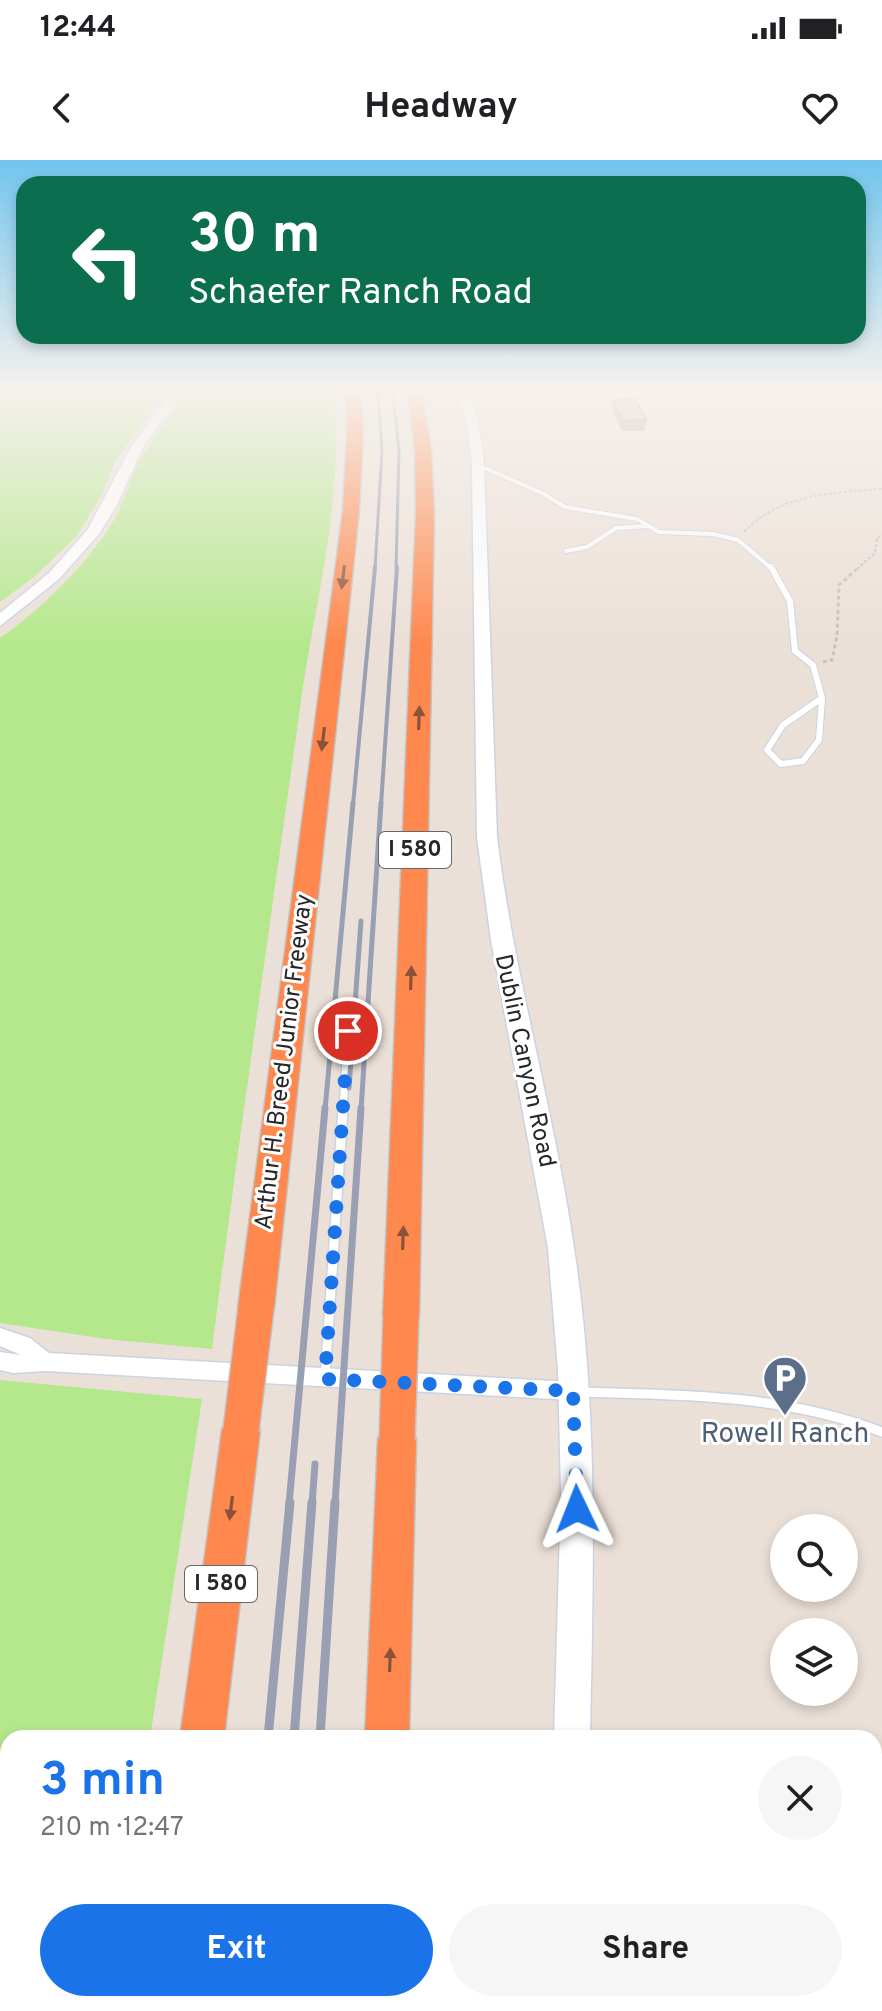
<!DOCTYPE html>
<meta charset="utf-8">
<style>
body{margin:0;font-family:Overpass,sans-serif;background:#f6f6f6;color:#202124;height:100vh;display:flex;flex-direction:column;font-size:30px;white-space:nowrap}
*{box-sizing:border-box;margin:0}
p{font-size:26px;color:#757577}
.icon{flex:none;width:44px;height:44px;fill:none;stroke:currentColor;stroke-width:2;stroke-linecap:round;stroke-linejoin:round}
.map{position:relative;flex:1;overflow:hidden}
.sheet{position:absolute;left:0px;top:1570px;width:882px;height:282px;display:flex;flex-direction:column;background:#fff;border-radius:24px 24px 0 0;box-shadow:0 4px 12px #0003}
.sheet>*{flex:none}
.guide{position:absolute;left:16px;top:16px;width:850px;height:168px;border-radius:24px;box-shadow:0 4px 12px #0003;background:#0b6e4f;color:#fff;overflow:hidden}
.tools{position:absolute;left:770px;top:1354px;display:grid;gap:16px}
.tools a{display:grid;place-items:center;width:88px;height:88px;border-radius:50%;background:#fff;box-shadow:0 4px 12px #0003;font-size:40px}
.pin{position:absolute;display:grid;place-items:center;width:68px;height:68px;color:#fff;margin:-34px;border:4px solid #fff;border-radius:50%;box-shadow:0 2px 8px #0007}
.me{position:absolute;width:88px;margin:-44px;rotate:358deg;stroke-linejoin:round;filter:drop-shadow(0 0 6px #0008)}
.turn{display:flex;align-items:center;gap:28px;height:168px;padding:0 40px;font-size:36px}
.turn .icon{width:104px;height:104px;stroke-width:2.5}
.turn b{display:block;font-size:56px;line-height:68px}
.round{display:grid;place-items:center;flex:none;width:84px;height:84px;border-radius:42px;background:#f6f6f6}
.head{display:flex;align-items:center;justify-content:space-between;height:136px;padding:0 40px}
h1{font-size:48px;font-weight:700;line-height:60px;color:#1a73e8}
.action{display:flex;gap:16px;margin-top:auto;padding:16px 40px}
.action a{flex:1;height:92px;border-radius:48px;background:#1a73e8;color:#fff;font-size:32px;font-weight:700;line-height:92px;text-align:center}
.action a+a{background:#f6f6f6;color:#202124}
.status{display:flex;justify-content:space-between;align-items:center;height:56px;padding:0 40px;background:#fff;direction:ltr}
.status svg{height:22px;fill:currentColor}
header{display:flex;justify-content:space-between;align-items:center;height:104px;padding:0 40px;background:#fff;font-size:36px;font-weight:700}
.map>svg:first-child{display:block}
.green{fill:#b5e88d}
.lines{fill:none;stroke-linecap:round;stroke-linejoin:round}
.lane-far3-casing{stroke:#ccd2e2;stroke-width:6}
.lane-far2-casing{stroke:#ccd2e2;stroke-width:8}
.lane-far1-casing{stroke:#ccd2e2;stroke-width:10}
.lane-casing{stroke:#ccd2e2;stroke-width:12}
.street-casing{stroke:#ccd2e2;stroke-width:3}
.secondary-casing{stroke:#ccd2e2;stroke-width:3}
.highway-casing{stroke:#c3c3c3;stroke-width:3}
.path-far1{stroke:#c3c3c3;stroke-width:2;stroke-dasharray:3 2;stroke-linecap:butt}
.path{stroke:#c3c3c3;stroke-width:3;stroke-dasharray:4 3;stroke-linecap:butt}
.lane-far3{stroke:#fff;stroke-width:4}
.lane-far2{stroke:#fff;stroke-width:6}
.lane-far1{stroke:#fff;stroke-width:7}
.lane{stroke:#fff;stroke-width:9}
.street{fill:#fff;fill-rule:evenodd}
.secondary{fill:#fff;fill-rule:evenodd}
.highway{fill:#ff884e;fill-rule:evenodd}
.rail-far4{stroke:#99a0b3;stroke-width:3}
.rail-far3{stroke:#99a0b3;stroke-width:4}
.rail-far2{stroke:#99a0b3;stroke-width:5}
.rail-far1{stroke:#99a0b3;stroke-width:7}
.rail{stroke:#99a0b3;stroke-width:9}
.highway-bridge-casing{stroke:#c3c3c3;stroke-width:38;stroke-linecap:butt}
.highway-bridge{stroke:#ff884e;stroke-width:35}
.wall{fill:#a7a29a}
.building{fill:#c2bcb3;stroke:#88847d;stroke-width:2}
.oneway{fill:#885339}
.route{stroke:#1a73e8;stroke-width:14;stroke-dasharray:0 25.2}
.labels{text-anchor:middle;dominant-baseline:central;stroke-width:6;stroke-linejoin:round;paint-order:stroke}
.shield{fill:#fff;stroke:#686868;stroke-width:2}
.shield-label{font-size:22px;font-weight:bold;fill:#272727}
.street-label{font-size:24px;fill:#272727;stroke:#fff}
.near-service-label{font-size:28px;fill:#4e5e75;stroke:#fff}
</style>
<div class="status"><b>12:44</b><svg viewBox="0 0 49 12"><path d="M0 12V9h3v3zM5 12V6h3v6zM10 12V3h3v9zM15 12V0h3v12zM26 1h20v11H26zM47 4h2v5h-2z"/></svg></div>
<header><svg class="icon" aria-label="back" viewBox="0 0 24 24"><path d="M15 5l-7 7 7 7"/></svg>Headway<svg class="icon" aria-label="heart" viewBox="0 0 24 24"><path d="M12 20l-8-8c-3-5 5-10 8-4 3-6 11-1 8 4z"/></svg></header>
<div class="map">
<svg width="882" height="1851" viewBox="0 0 882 1851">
<rect width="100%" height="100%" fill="#ebe0d7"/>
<g class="green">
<path d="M0,226H170L115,301L102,334L76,377L34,417L0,442Z"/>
<path d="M192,226H331C348,323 316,436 302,533C272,751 240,970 212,1189L106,1179L0,1163V478C43,448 88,404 115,358C126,338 131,316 142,296C156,271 178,252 192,226Z"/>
<path d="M0,1220L202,1239L150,1578H8V1844H108L107,1851H0Z"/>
</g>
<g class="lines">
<g class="lane-far3-casing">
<g id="lane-far3">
<path d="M626,226L639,236"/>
<path d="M478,305L544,334L565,347L637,359L659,372L713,374L738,380L772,409"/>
<path d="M566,391L587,387L616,368L648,366"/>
</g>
</g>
<g class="lane-far2-casing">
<g id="lane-far2">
<path d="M771,407L790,441L795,491L813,505L822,538"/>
<path d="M822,538L819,580L803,601L781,604L767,590L783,565Z"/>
</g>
</g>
<g class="lane-far1-casing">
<g id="lane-far1">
<path d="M333,871L366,872"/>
<path d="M343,950L348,871"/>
</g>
</g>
<g class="lane-casing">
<g id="lane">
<path d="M325,1218L343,948"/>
<path d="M578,1232C682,1235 783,1234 882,1272"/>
</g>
</g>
<g class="street-casing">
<path id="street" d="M0,1168L30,1178L49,1193L573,1222L580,1224L583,1231L580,1238L573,1240L45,1211L13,1213L0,1210V1192L21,1195L0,1186Z"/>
</g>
<g class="secondary-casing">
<g id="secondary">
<path d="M176,226H188L144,285L117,345L99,374L59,419L0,466V453L49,413L88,369L132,285Z"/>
<path d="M456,226H468L480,271L484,305L497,677C514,816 554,950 574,1088C599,1250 593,1415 590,1578H554L561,1333L558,1210L548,1088L491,780L477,677L472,305L468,271Z"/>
<rect x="544" y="1844" width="40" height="7"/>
</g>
</g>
<g class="highway-casing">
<g id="highway">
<path d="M346,226H360L363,272L359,351L274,1148L268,1159L256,1164L244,1159L238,1148L343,351L347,272Z"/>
<path d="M407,226H421L431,290L434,353L419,1156L413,1167L401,1172L389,1167L383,1156L416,353L415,290Z"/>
<path d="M241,1252L254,1257L260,1270L224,1578H180L222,1270L228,1257Z"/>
<path d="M397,1261L410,1266L416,1279L409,1578H365L378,1279L384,1266Z"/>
<path d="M144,1844H194L193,1851H143Z"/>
<rect x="354" y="1844" width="50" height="7"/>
</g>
</g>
<g class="path-far1">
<path d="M744,372C781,333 832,333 882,329"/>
<path d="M857,409L875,393L877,379L882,374"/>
</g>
<path class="path" d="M823,502L832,500L837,475L839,425L859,407"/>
<use href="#lane-far3" class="lane-far3"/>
<use href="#lane-far2" class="lane-far2"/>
<use href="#lane-far1" class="lane-far1"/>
<use href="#lane" class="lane"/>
<use href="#street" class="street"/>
<use href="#secondary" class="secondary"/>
<use href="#highway" class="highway"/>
<g class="rail-far4">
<path d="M392,226L399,290L396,409"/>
<path d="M375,409L382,290L377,226"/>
</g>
<g class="rail-far3">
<path d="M353,645L375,407"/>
<path d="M381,645L397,407"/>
</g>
<g class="rail-far2">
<path d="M349,928L361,761"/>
<path d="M325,950L353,643"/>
<path d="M361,950L381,643"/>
</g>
<g class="rail-far1">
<path d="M289,1344L325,948"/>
<path d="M312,1344L315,1304"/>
<path d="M335,1344L361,948"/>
</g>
<g class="rail">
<path d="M268,1578L290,1342"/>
<path d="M294,1578L312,1342"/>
<path d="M320,1578L335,1342"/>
<path d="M273,1844V1851"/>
<path d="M243,1851L244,1844"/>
<path d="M302,1851L303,1844"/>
</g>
<g class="highway-bridge-casing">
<g id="highway-bridge">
<path d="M241,1270L256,1148"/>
<path d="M397,1279L401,1156"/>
</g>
</g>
<use href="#highway-bridge" class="highway-bridge"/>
</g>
<path class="wall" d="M613,240L646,260L645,271H622L612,250Z"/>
<path class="building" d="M635,239L646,260L623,261L613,240Z"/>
<defs><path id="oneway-solid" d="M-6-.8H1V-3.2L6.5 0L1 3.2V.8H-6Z" transform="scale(2)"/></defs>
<g class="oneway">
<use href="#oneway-solid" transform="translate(343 417) rotate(97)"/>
<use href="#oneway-solid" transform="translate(419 558) rotate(-88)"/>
<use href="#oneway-solid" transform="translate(323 579) rotate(97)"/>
<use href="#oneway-solid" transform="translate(411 818) rotate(-88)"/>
<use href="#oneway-solid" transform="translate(403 1078) rotate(-88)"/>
<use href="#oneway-solid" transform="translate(231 1348) rotate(97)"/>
<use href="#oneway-solid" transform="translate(390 1500) rotate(-88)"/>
</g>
<linearGradient id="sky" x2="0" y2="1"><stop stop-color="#71c5ee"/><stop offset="0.47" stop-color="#f6f1ed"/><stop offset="1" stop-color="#f6f1ed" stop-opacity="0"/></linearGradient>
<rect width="882" height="485" fill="url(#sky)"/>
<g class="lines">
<path class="route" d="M348,871L325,1219L573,1231L577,1349"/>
</g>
<defs>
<g id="parking-pin" transform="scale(2.3)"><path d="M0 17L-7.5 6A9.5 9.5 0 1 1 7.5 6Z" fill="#5c6f8a" stroke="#fff"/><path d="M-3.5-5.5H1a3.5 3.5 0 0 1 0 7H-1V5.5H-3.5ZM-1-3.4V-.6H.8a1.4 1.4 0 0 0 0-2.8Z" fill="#fff"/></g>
</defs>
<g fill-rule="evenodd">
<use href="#parking-pin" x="785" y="1218"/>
</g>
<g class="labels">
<g class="shield">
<rect x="379" y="672" width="72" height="36" rx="6"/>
<rect x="185" y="1406" width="72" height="36" rx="6"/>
</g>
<g class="shield-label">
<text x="415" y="690">I 580</text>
<text x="221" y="1424">I 580</text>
</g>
<g class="street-label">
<text transform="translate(524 901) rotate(78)">Dublin Canyon Road</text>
<text transform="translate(285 902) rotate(-83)">Arthur H. Breed Junior Freeway</text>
</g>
<g class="near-service-label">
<text x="785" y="1275">Rowell Ranch</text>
</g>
</g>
</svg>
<div class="tools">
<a><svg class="icon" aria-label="search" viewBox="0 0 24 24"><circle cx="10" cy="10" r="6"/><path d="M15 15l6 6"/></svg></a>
<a><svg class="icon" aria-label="layers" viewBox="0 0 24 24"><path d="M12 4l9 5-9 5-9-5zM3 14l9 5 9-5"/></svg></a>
</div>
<div class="pin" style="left:348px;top:871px;background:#d93025"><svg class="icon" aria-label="arrive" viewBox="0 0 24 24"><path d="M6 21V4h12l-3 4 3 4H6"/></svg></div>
<svg class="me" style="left:577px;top:1349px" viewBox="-20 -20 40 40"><path d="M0-17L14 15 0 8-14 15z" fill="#1a73e8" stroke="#fff" stroke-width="4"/></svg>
<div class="guide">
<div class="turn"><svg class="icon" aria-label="left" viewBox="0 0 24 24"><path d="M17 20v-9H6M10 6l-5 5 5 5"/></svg><div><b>30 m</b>Schaefer Ranch Road</div></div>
</div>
<section class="sheet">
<div class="head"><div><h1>3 min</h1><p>210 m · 12:47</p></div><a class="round"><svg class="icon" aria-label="close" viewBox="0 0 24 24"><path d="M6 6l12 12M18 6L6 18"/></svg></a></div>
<div class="action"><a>Exit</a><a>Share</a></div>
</section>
</div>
